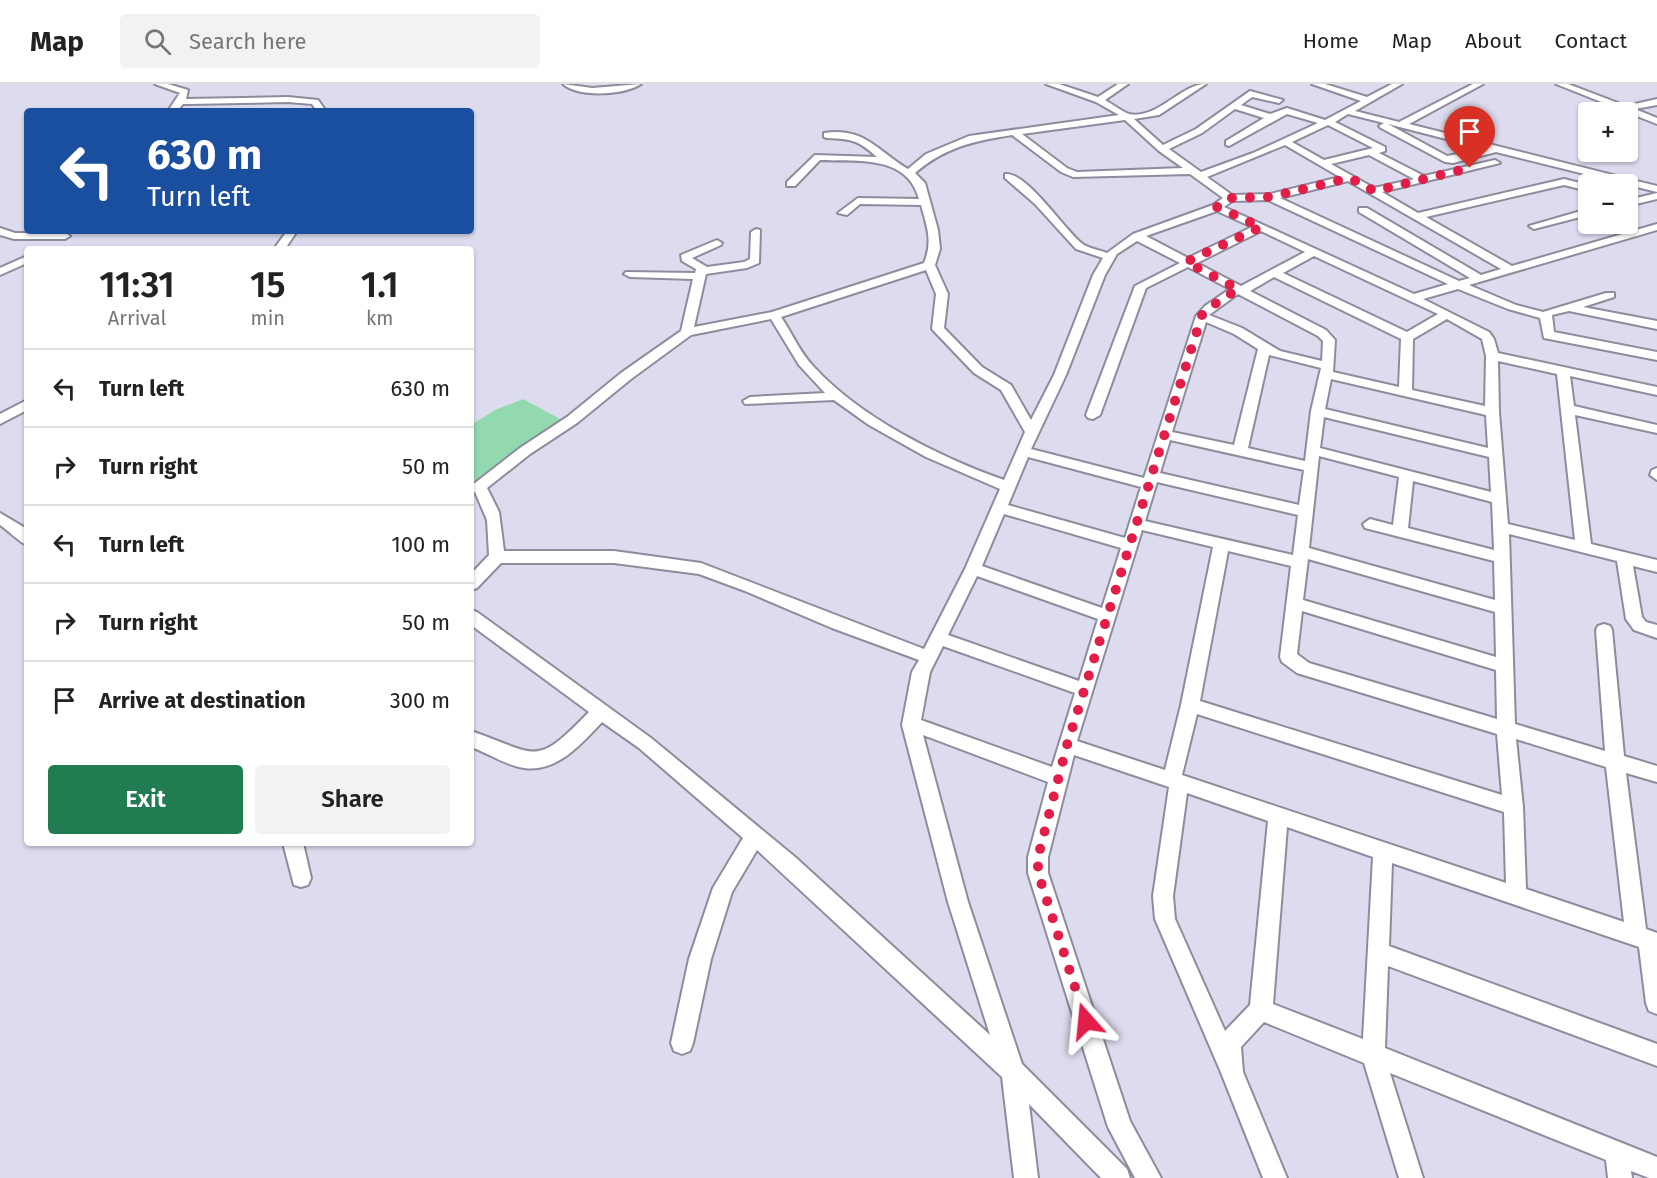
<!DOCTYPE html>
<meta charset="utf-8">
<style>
body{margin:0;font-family:"Fira Sans",sans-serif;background:#f2f2f2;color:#222;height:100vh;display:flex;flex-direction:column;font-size:22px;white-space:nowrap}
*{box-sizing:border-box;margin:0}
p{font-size:20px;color:#767676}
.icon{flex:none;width:33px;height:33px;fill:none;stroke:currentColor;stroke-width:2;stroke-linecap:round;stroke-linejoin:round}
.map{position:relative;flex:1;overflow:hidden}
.details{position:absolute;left:24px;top:162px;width:450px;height:600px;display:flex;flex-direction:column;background:#fff;border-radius:6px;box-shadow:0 2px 4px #0004}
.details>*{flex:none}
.banner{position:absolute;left:24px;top:24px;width:450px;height:126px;border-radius:6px;box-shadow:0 2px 4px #0004;background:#1a4fa0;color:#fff;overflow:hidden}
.tools{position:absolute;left:1578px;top:18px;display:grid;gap:12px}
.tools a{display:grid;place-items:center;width:60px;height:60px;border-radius:6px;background:#fff;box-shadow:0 2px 4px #0004;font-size:30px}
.pin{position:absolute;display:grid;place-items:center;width:51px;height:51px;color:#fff;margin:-62px -26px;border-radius:50% 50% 50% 0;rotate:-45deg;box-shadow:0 0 6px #0007}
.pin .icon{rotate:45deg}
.me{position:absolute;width:66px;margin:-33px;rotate:342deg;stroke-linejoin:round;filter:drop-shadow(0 0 4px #0008)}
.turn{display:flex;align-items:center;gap:21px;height:126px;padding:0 24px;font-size:27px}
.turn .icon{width:78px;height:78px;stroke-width:2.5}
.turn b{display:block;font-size:42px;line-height:51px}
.eta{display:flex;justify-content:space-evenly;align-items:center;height:102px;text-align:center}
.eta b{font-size:36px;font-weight:600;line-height:42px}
.action{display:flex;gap:12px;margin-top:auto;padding:12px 24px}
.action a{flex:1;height:69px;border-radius:6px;background:#217c52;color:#fff;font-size:24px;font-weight:600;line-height:69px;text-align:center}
.action a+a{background:#f2f2f2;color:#222}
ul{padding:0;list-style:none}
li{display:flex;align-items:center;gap:18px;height:78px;padding:0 24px;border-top:2px solid #e0e0e0}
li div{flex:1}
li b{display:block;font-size:22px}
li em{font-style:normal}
header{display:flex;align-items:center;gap:36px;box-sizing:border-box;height:84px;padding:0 30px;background:#fff;border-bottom:2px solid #e0e0e0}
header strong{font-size:28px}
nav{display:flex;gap:33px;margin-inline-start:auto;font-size:21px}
.search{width:420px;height:54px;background:#f2f2f2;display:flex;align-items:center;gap:15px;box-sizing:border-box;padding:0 21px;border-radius:6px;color:#767676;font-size:22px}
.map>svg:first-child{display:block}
.green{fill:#92d9b0}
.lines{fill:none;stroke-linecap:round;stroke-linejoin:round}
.minor-casing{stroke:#8c8c9d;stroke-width:4}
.minor{fill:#fff;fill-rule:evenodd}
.route{stroke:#e11d48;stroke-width:10;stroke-dasharray:0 18}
</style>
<header>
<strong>Map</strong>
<div class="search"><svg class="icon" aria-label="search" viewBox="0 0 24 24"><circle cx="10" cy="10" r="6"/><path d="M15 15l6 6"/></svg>Search here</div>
<nav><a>Home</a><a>Map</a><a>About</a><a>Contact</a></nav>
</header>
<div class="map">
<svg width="1657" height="1094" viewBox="0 0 1657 1094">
<rect width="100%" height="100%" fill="#dddcef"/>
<path class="green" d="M523,315L562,336L471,400V341L495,326Z"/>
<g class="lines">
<g class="minor-casing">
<g id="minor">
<path d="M155,0H168L188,6L186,15L288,13L318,16L326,27H317L312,20L288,18L188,20H183L177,27H168L180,9Z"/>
<path d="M563,0L592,4L641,0C624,11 579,14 563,0Z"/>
<path d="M1046,0H1059L1098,13L1118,0H1128L1105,16C1112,20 1123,28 1129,30C1157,36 1181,0 1206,0L1159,31L1134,35L1163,61L1196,45L1250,7L1283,16L1279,19L1252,13L1241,21L1270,30L1287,24L1325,36L1361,17L1312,0H1325L1367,13L1392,0H1402L1355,27L1399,38L1473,0H1483L1409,40L1657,102V108L1496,68L1453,79L1445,78L1381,44L1379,42L1384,39L1348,30L1335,38L1385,63V67L1379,69L1424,92L1495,76L1500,79L1382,108L1418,129L1564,95L1588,101V107L1564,101L1426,133L1512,182L1657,140V146L1469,201L1516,221L1543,228L1606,209H1614V213L1583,223L1657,237V245L1569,227L1552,231L1554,248L1657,268V276L1544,254L1540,234L1508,225L1458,205L1423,215L1489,248L1494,255L1498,269L1657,303V311L1570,292L1574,322L1657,341V349L1575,331L1591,460L1657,476V488L1633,482L1642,533L1646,538L1657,541V554L1634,546L1626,535L1617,477L1509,450L1515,640L1605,667L1596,546L1598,542L1604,540L1610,542L1612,546L1624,672L1657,682V698L1626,689L1646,845L1657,849V930L1649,927L1646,919L1639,863L1392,779L1389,862L1657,960V982L1388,882L1385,964L1657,1073V1094H1649L1631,1087L1632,1094H1608L1606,1076L1390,989L1423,1094H1399L1364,979L1264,938L1241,963L1243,988L1287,1094H1263L1220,986L1155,835L1153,812L1169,703L1074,671L1048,773V789L1130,1037L1161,1094H1135L1108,1043L1028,789V773L1048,698L923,651L968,818L1022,980L1127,1085L1130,1094H1101L1029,1020L1038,1094H1014L1002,993L757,766L732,808L711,875L693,959L690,967L682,970L674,967L671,959L689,875L713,804L743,754L639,664L602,638C582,659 557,689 524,684C505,681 488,669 471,663V647C538,670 534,685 589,628L471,541V526L477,528L651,654L795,773L990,951L948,818L902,641L912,588L919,576L832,544L745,507L699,490L614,479H501L477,504L471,506V490L489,471L487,436L475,408L471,409V399H475L520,364L567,333L621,289L681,247L693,195L630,193L624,190L626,188L695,189L696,185L682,177L681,171L717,156L722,159L721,161L692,174L707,183L744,178L750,175L751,148L756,145L760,146L759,179L747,184L706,190L694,243L772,228L924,179C933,157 927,143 921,121L860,120L847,131L838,129L858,114L919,115C907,70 857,78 820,76L795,102H787V98L815,71L877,73C858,56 852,55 827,54L824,53V49C865,43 877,67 908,85L926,70L969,52L1119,31L1096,18ZM1235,25L1264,34L1226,57V61L1229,62L1287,30L1318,39L1253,69L1201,88L1169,65L1202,49ZM1125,36L1159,67L1183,84L1077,88L1067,84L1022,50ZM1388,40L1485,65L1447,72ZM1328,41L1373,64L1324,76L1292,58ZM1012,51L1061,88L1073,93L1190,90L1223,114L1213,121L1133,150L1107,169C1100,166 1091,165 1084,161C1066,149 1027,87 1005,90V94L1035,120L1076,165L1103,174L1093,191L1054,291L1031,336L1011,301L982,283L944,244L948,210L935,181L940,165L938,146L925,99L915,89C945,63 974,57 1012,51ZM1285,61L1340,93L1270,110L1232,111L1207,93ZM1369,71L1414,95L1374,104L1331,80ZM1348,97L1501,185L1481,191L1367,124H1359V128L1470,194L1459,197L1280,114ZM1268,116L1448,200L1414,210L1224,123L1232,117ZM1217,127L1252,143L1188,174L1146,152ZM1261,147L1305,168L1241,202L1197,179ZM1137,157L1180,179L1135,202L1086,331L1088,334L1093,335L1100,331L1146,204L1188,183L1230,205L1205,222L1196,232L1144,394L1031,365L1066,291L1105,191L1117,170ZM1314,172L1438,230L1407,248L1283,189ZM926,186L936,210L932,245L974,289L1001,306L1025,348L1004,396C939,373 861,334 814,283C800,269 792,249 781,233ZM1274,193L1401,255L1399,303L1333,288L1335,256L1326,246L1250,207ZM1238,210L1318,252L1323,257L1322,277L1280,267L1242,244L1209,231ZM771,235L799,281L825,309L750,313L743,317L745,320L834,316L869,341L926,373L1000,405L965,485L924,565L701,479L614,467H504L499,428L487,404L530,370L577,339L631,295L691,251ZM1447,235L1482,255L1486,272L1485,322L1412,306L1413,255ZM1206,238L1234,250L1258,265L1234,361L1172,348ZM1269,271L1321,284L1311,327L1305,377L1248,364ZM1498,277L1557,290L1575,456L1508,440L1499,328ZM1331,295L1486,331L1488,364L1325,325ZM1324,333L1489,373L1491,408L1320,364ZM1170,356L1304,386L1299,421L1160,389ZM1319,372L1399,393L1393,441L1370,435L1363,440L1365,444L1494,477L1495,516L1309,464ZM1028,373L1141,403L1125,454L1008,421ZM1413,397L1492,418L1494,466L1408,444ZM1157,398L1298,431L1293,471L1145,437ZM1004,430L1121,464L1102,524L982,482ZM1142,446L1213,463L1181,621L1165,686L1077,657ZM1228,467L1291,482L1280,573L1282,578L1297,589L1497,650L1502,711L1200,617ZM1308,475L1495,528L1496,573L1303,516ZM977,492L1098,535L1079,597L948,551ZM1302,527L1496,586L1497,635L1309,579L1297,570ZM943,562L1075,609L1052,683L921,636L930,588ZM1197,630L1504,728L1506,799L1182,691ZM1516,655L1606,683L1624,838L1526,805L1523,723ZM1187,709L1268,737L1250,921L1225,947L1175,835L1173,812ZM1287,743L1373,773L1363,955L1273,920Z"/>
<path d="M1556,0H1568L1626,22L1657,15V21L1635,25L1657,34V40Z"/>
<path d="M1657,109V115L1628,122V116Z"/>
<path d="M1588,125V131L1534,145L1529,142Z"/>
<path d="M0,144L15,149H65L70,152L65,155H14L0,151Z"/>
<path d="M287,147H297L285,165H274Z"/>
<path d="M27,172V179L0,191V184Z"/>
<path d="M27,316V326L0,340V330Z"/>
<path d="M1657,384V396L1650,391L1652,386Z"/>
<path d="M0,429L27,445V461C20,459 8,446 0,441Z"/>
<path d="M283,759H303L311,794L308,801L301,803L294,801Z"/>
</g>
</g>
<use href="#minor" class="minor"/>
</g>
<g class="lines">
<path class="route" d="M1086,937L1038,789V773L1067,661L1202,231L1209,224L1238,205L1186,178L1261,143L1217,123L1230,114L1270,113L1350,94L1374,107L1470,84"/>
</g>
</svg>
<div class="tools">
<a>+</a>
<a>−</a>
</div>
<div class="pin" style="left:1470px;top:84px;background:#d93025"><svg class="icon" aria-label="arrive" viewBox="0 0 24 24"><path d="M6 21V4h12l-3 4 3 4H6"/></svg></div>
<svg class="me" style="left:1086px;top:937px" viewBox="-20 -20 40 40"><path d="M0-17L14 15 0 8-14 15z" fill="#e11d48" stroke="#fff" stroke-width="4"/></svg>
<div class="banner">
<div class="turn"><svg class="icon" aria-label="left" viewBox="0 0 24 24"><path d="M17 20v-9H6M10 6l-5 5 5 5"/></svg><div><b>630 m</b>Turn left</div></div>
</div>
<section class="details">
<div class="eta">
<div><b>11:31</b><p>Arrival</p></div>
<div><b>15</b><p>min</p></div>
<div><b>1.1</b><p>km</p></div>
</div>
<ul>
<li><svg class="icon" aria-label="left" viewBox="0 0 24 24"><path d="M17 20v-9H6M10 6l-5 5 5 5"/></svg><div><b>Turn left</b></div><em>630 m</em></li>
<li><svg class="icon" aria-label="right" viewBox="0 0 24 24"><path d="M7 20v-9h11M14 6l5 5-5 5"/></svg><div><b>Turn right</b></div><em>50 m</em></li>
<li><svg class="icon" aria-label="left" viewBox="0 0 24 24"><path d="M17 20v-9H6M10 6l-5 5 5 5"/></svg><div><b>Turn left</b></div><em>100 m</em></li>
<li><svg class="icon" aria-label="right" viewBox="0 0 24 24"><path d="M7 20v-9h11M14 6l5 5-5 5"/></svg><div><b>Turn right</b></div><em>50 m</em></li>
<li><svg class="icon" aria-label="arrive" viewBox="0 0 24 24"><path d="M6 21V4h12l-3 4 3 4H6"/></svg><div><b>Arrive at destination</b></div><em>300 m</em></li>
</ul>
<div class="action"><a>Exit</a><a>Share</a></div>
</section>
</div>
